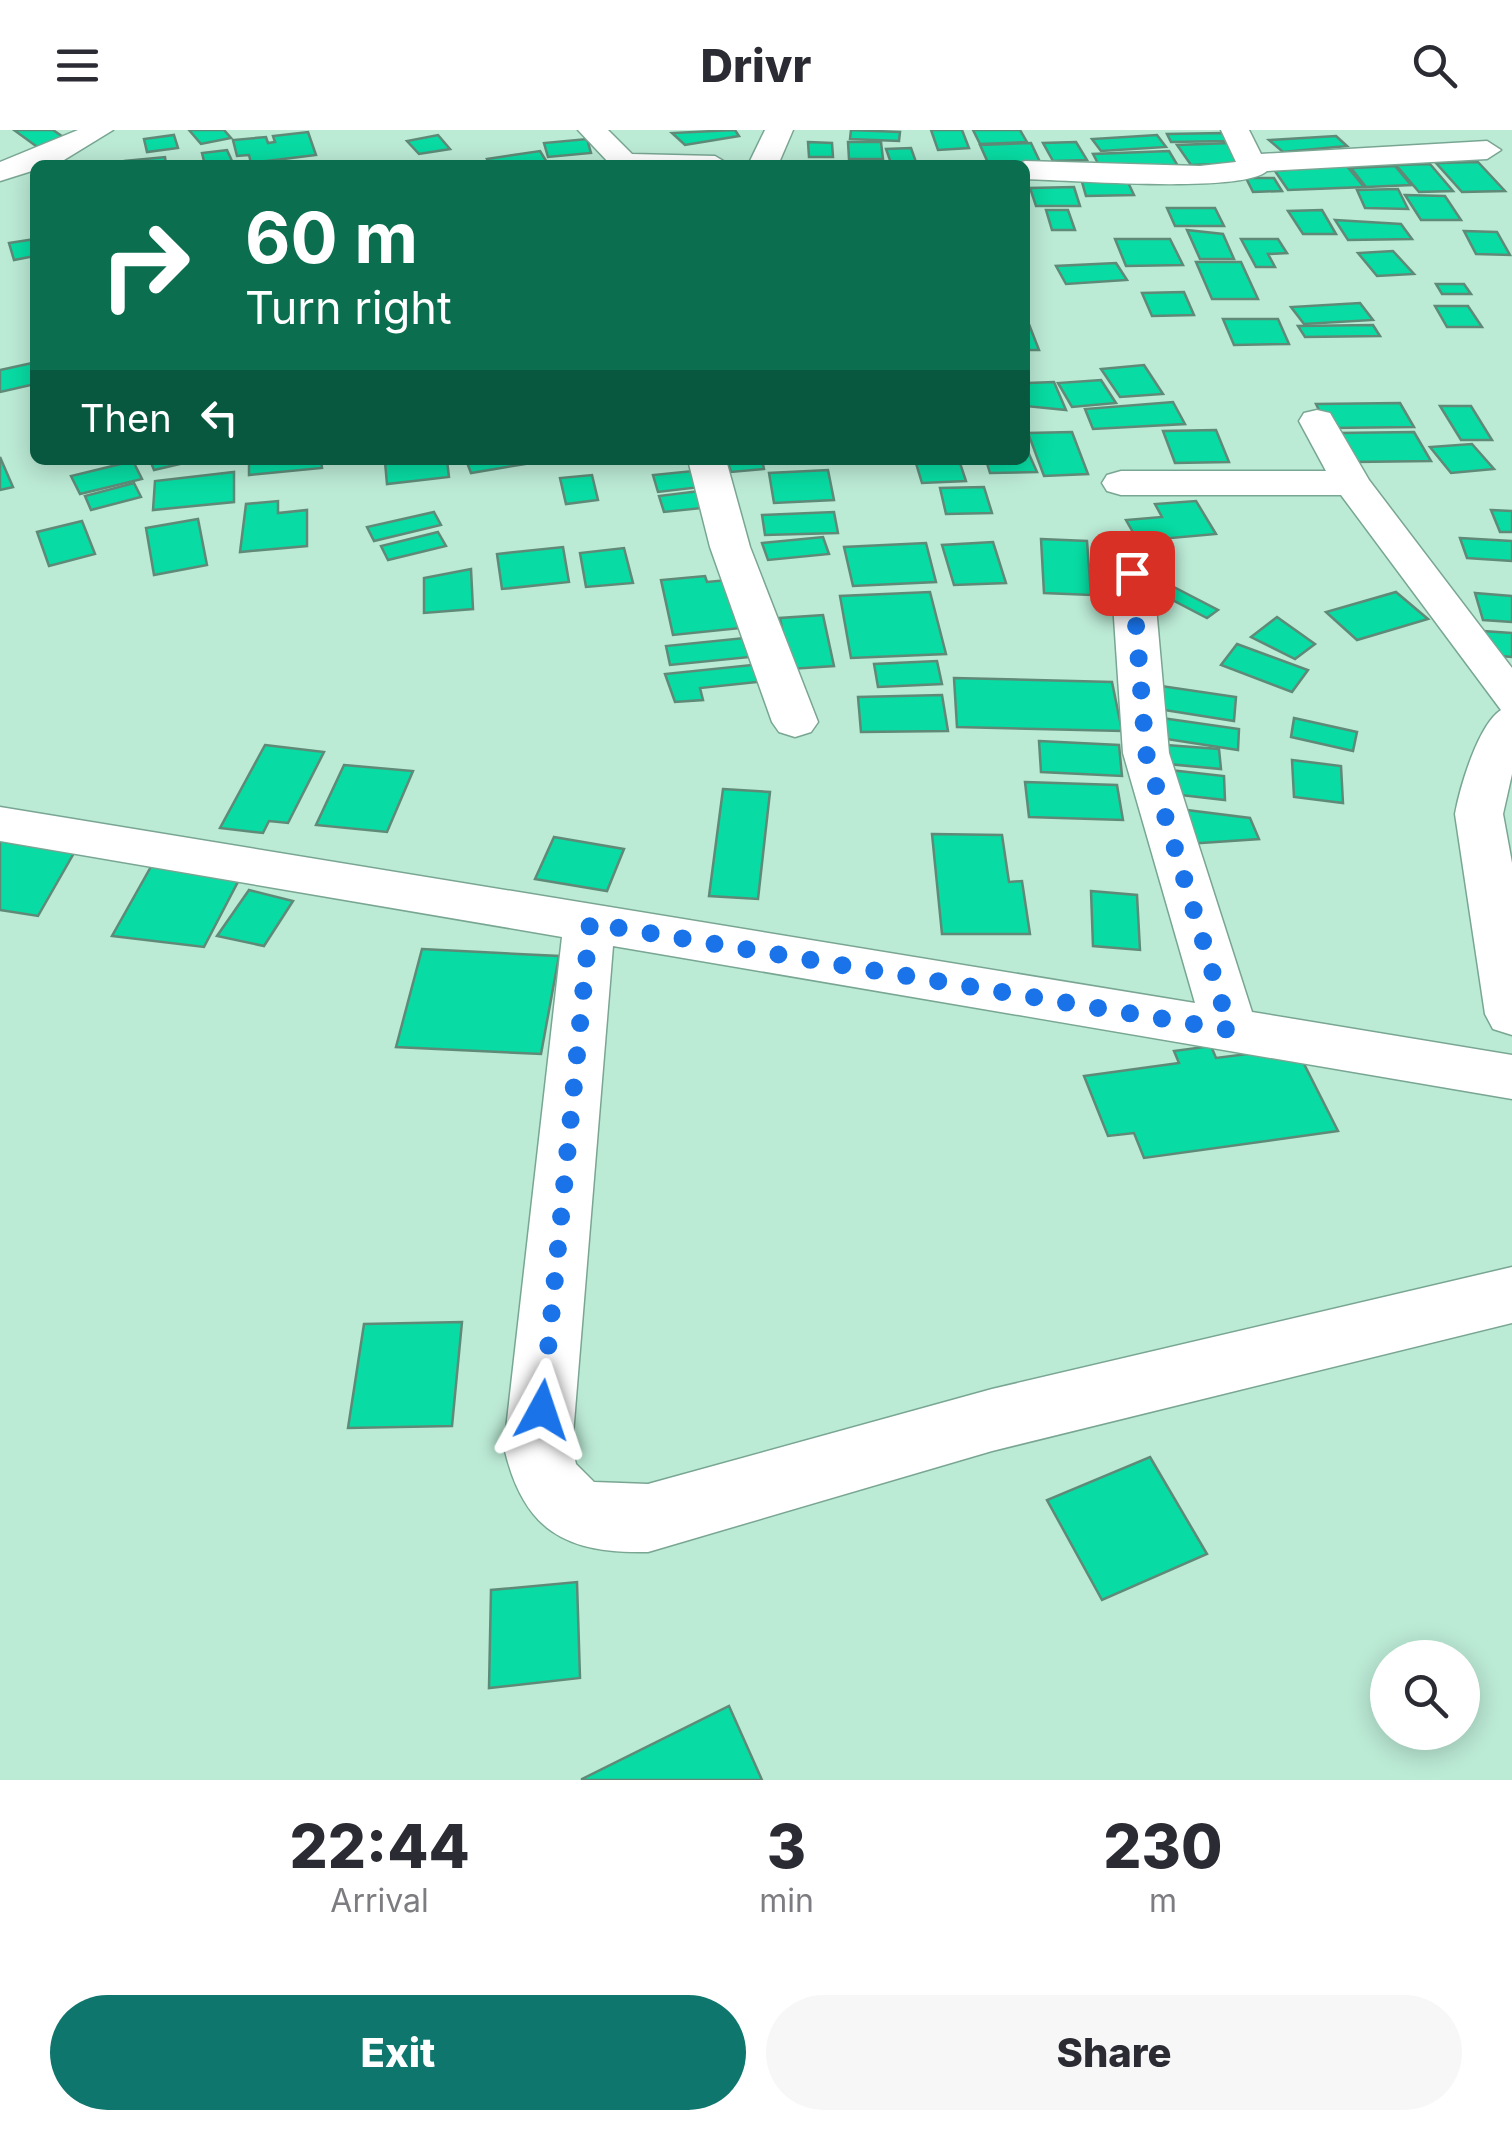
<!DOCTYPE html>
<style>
body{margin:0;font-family:Inter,sans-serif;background:#f7f7f7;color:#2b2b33;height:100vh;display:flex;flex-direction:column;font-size:38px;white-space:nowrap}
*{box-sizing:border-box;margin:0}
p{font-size:32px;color:#7c7c81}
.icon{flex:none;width:55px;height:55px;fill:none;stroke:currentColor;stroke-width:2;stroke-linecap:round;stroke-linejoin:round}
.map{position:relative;height:1650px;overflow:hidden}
.side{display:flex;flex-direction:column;background:#fff;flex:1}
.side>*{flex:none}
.guide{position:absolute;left:30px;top:30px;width:1000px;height:305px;border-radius:15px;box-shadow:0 5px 25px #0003;background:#0b6e4f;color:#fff;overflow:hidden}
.buttons{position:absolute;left:1370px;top:1510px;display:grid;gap:20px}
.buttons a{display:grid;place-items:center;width:110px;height:110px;border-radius:50%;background:#fff;box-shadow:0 5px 25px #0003;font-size:50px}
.pin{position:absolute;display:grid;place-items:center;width:85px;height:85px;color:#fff;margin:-42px;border-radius:20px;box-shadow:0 5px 15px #0006}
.me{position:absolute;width:110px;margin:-55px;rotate:5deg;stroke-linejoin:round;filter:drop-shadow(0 0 8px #0008)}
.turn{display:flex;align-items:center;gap:35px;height:210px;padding:0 50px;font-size:45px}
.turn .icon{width:130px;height:130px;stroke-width:2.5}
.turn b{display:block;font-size:70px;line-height:85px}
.then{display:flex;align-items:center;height:95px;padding:0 50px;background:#0003;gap:20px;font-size:38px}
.eta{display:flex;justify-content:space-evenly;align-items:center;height:170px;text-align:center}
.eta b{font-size:60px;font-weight:800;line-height:70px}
.action{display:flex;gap:20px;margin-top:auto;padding:20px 50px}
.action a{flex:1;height:115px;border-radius:60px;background:#0f766e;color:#fff;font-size:40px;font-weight:800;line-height:115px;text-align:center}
.action a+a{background:#f7f7f7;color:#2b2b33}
header{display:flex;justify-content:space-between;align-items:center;height:130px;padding:0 50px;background:#fff;font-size:45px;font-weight:800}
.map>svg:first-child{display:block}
.building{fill:#08dba3;stroke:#5f8a78;stroke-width:2.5}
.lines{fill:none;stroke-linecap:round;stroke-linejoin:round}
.street-casing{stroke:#79a693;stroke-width:3}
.street{fill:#fff;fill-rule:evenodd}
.route{stroke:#1a73e8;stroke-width:18;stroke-dasharray:0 32.4}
</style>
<header><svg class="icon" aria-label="menu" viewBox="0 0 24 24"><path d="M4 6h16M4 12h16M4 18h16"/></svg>Drivr<svg class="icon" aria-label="search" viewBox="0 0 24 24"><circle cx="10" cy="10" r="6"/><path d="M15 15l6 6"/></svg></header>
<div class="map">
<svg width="1512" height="1650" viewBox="0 0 1512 1650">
<rect width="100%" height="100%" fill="#bbead5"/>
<g class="building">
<path d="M14,0H53L69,11L40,19Z"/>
<path d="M189,0H224L231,8L201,14Z"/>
<path d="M735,0L739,6L685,15L672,3Z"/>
<path d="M851,0L900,2L899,11L850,9Z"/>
<path d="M931,0H962L969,18L938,20Z"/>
<path d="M973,0H1020L1027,12L980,14Z"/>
<path d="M308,2L316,25L251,33L249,25L237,26L233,10L266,7L268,13L275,12L273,6Z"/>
<path d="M1223,3L1228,11L1171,12L1167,4Z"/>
<path d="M174,5L178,18L147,22L144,9Z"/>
<path d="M438,5L450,19L419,24L407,11Z"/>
<path d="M1157,5L1166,17L1101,21L1092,9Z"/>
<path d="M1336,6L1347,16L1283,22L1269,10Z"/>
<path d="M587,9L591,23L548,27L544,13Z"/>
<path d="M808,12L832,13L833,27H809Z"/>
<path d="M848,12H881L883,29H849Z"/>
<path d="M1076,12L1087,30L1053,31L1043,13Z"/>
<path d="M1031,13L1041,34L989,35L980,15Z"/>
<path d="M1231,13L1246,33L1191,35L1177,15Z"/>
<path d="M911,18L916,32L891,33L886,19Z"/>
<path d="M227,20L232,31L205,35L202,23Z"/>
<path d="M540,21L548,34L490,35L487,29Z"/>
<path d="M1169,21L1178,36L1101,39L1093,24Z"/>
<path d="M165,27L166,35H125V31Z"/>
<path d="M1478,32L1505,61L1462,62L1436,33Z"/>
<path d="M1430,34L1453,61L1419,62L1396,35Z"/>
<path d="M1346,35L1364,57L1288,60L1275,41Z"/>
<path d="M1395,36L1411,55L1366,57L1351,38Z"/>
<path d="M1080,45L1125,46L1134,65L1086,66Z"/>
<path d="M1246,48H1274L1282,61L1253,62Z"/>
<path d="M1074,57L1080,76H1036L1030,58Z"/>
<path d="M1398,59L1408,79L1365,78L1357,60Z"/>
<path d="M1405,65L1445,66L1461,90H1421Z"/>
<path d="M1167,78H1215L1224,96H1175Z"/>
<path d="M1046,80H1068L1075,100H1052Z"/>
<path d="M1322,80L1336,104H1303L1288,81Z"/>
<path d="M1335,90L1401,94L1412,109L1348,110Z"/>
<path d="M1187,100L1223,104L1234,129H1200Z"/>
<path d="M1464,101L1497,102L1510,125L1476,124Z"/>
<path d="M35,109V126L14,130L9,113Z"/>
<path d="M1115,109H1170L1183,135L1126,136Z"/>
<path d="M1241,109H1278L1287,123L1268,124L1275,137H1256Z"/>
<path d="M1393,121L1414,144L1377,146L1358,123Z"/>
<path d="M1196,132H1241L1258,169H1212Z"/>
<path d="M1116,133L1127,150L1066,154L1056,136Z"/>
<path d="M1436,154H1464L1471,164H1442Z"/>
<path d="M1184,162L1194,185L1152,186L1142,163Z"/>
<path d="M1360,173L1373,190L1304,194L1291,177Z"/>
<path d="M1435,176H1468L1482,197H1447Z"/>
<path d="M1025,184L1039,220H1025Z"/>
<path d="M1223,189H1278L1289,214L1234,215Z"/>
<path d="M1373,195L1380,206L1305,207L1298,196Z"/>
<path d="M32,233L35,254L0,262V240Z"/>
<path d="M1144,235L1163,264L1120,267L1101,239Z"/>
<path d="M1101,250L1116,273L1072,277L1058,253Z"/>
<path d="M1054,252L1066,280L1025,276L1028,253Z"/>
<path d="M1173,272L1185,294L1093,299L1085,279Z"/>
<path d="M1400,273L1414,297L1328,298L1316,274Z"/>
<path d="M1440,276H1471L1492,310H1461Z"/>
<path d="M1216,300L1229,332L1175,333L1163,301Z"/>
<path d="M1072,302L1088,344L1044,346L1028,303Z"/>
<path d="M1414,302L1431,331L1354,332L1339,303Z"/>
<path d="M1472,314L1494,339L1451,343L1430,317Z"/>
<path d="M1025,315L1037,342L990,343L986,330H1025Z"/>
<path d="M0,327L13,357L0,360Z"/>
<path d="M150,330H197L154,340Z"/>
<path d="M321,330L322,338L249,345V331Z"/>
<path d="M447,330L449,347L387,354L385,332Z"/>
<path d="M466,330H523L525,334L471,343Z"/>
<path d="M727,330H762L764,339L731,342Z"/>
<path d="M915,330H959L966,351L922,353Z"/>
<path d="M133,331L142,349L80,364L71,346Z"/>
<path d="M703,340L709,356L658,362L653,345Z"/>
<path d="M828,340L834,370L774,373L769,343Z"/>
<path d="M234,342V372L153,380L155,351Z"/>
<path d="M592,345L598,370L566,374L560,348Z"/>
<path d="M134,353L141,367L91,380L85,366Z"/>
<path d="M984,357L992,383L946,384L940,358Z"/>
<path d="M707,360L712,377L664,382L659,366Z"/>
<path d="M278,371V383L307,380V416L240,422L246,374Z"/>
<path d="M1196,371L1216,404L1138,411L1126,390L1162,387L1155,374Z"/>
<path d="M1491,380L1512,381V402H1500Z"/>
<path d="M434,382L441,395L374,411L367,397Z"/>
<path d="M834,382L838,403L765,405L762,385Z"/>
<path d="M198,389L207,435L154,445L146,398Z"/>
<path d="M82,391L95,424L49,436L37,402Z"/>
<path d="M438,402L446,416L388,430L381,416Z"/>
<path d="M823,407L829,424L768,430L762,413Z"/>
<path d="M1460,408L1512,411V431L1467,428Z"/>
<path d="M1041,409L1087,411L1091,465L1044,463Z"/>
<path d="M993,412L1006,453L954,455L942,415Z"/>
<path d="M926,413L936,452L853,456L844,417Z"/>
<path d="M563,417L569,452L502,459L497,424Z"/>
<path d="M624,418L633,453L586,457L580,423Z"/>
<path d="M471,439L473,479L424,483V448Z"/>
<path d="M705,446L707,452L738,449L751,497L673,505L661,450Z"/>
<path d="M1170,455L1218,480L1207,488L1163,465Z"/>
<path d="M930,462L946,524L851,528L840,466Z"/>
<path d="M1396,462L1428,489L1357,510L1326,482Z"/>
<path d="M1475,463L1512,466V492L1483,490Z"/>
<path d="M823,485L834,536L790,539L780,488Z"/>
<path d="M1277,487L1315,514L1295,529L1251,507Z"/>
<path d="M1483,501L1512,503V527L1490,525Z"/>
<path d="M754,507L760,526L670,535L666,516Z"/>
<path d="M1237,514L1308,540L1292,562L1221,535Z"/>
<path d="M937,531L942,554L878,557L874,534Z"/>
<path d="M761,534L766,551L700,558L703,570L675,572L665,544Z"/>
<path d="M954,548L1112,552L1122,601L957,597Z"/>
<path d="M1161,556L1236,567L1234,591L1158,579Z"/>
<path d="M942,565L948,601L861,602L858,567Z"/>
<path d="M1162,588L1239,599L1238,620L1160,608Z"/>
<path d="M1294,588L1357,602L1353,621L1291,607Z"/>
<path d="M1039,611L1119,615L1122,646L1041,642Z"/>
<path d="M265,615L324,622L288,693L269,691L263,703L220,698Z"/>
<path d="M1166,615L1219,619L1221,639L1168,634Z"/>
<path d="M1292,630L1341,636L1343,673L1294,667Z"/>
<path d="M344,635L413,641L387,702L316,695Z"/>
<path d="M1170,640L1224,646L1225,670L1171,664Z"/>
<path d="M1025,652L1117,655L1123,690L1029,687Z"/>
<path d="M723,659L770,662L758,769L709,766Z"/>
<path d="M1171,678L1250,688L1259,709L1187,714Z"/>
<path d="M932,704L1002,705L1009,752L1022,751L1030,804H942Z"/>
<path d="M554,707L624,719L607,761L535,749Z"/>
<path d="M0,711L74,723L38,786L0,780Z"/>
<path d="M153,733L241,746L204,817L112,806Z"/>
<path d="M249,760L293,771L264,816L217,806Z"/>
<path d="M1091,761L1137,765L1140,820L1093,816Z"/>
<path d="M422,819L559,826L541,924L396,917Z"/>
<path d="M1211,916L1216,928L1296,918L1338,1001L1144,1028L1134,1003L1108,1006L1084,946L1179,933L1174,921Z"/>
<path d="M462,1192L452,1296L348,1298L364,1194Z"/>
<path d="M1150,1327L1207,1424L1102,1470L1047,1370Z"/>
<path d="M577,1452L580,1548L489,1558L491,1460Z"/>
<path d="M729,1576L762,1650H582V1649Z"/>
</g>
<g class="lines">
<g class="street-casing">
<g id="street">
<path d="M78,0H113L64,30L35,35V40L0,51V32Z"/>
<path d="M578,0H608L632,24L715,26L730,35H611Z"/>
<path d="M765,0H793L778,35H748Z"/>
<path d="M1221,0H1249L1261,24L1487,11L1501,20L1487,29L1267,41C1242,64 1068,50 1025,49V35H1014L1025,31L1200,36L1236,32Z"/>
<path d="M1317,280L1330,283L1369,350L1512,538V644L1503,684L1512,733V905L1493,899L1485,884L1455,684C1460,657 1478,595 1501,580L1341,365H1121L1107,361L1102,353L1107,345L1121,341H1326L1299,291L1304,283Z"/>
<path d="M688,330H726L750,417L818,592L811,602L795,607L779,602L772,592L710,417Z"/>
<path d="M1132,431L1147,434L1153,443L1169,623L1252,882L1512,925V969L613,816L572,1317L576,1334L594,1352L648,1354L992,1259L1512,1137V1193L992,1321L648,1422C565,1424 523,1400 504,1317L562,807L0,711V677L1195,873L1123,623L1111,443L1117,434Z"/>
</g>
</g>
<use href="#street" class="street"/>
</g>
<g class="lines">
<path class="route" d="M542,1280L590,793L1230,900L1146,623L1132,443"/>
</g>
</svg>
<div class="buttons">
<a><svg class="icon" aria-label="search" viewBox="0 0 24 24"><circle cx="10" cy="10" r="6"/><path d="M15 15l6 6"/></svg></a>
</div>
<div class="pin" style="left:1132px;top:443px;background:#d93025"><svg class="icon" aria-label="arrive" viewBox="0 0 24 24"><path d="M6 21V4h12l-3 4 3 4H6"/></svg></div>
<svg class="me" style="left:542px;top:1280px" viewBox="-20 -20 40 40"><path d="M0-17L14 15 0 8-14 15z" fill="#1a73e8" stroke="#fff" stroke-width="4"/></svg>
<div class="guide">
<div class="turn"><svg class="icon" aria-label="right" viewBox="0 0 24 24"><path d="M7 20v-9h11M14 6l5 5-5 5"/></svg><div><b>60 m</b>Turn right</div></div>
<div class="then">Then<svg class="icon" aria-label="left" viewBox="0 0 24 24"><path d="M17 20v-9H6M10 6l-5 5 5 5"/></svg></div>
</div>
</div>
<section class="side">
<div class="eta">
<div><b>22:44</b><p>Arrival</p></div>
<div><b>3</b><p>min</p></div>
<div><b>230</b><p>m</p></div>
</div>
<div class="action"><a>Exit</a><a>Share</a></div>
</section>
